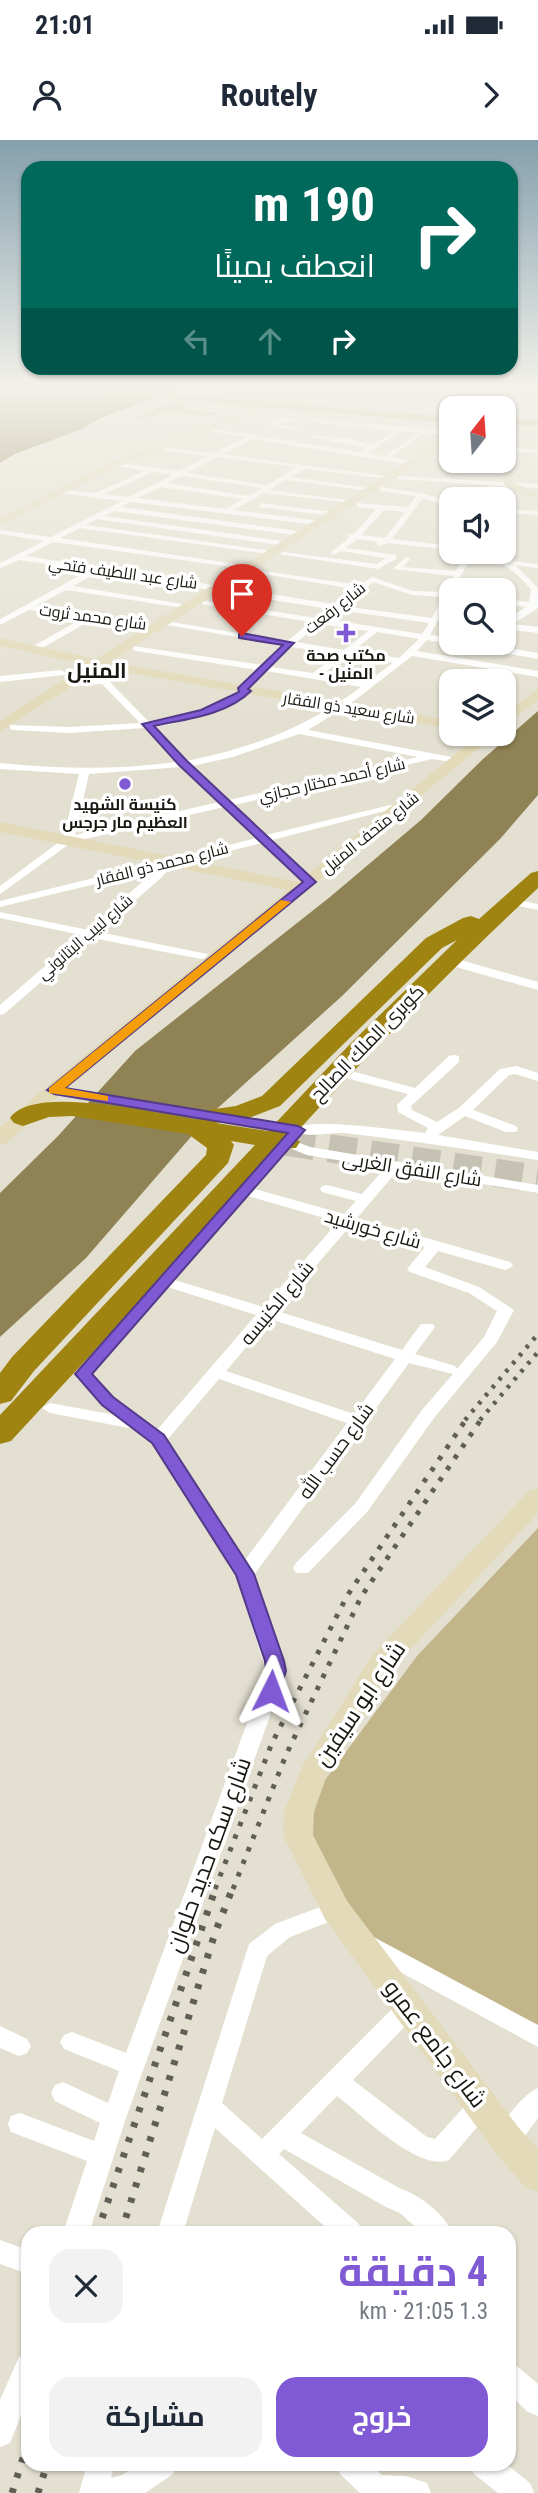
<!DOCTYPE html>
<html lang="ar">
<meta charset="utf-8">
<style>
body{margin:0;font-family:"Roboto Condensed",Cairo,sans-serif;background:#f2f2f3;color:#1f2937;direction:rtl;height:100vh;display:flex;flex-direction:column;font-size:26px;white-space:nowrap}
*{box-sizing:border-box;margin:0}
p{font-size:23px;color:#747a83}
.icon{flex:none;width:38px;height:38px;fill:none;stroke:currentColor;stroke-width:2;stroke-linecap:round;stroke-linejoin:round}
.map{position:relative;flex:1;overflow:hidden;direction:ltr}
.panel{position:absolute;left:21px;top:2086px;width:495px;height:245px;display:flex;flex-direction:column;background:#fff;border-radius:21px;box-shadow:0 2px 5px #0004;direction:rtl}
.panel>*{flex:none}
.top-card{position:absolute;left:21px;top:21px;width:497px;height:214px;border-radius:21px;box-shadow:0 2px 5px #0004;direction:rtl;background:#00695c;color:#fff;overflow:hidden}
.needle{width:46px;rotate:17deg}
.controls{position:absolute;left:439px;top:256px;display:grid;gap:14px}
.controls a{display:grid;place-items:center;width:77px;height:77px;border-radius:14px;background:#fff;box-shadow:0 2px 5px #0004;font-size:35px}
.pin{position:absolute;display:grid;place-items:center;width:60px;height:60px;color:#fff;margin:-72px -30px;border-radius:50% 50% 50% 0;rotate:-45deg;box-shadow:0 0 7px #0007}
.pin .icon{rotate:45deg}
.me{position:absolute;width:77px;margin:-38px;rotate:3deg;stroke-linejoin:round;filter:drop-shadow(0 0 5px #0008)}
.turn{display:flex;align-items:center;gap:24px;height:147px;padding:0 28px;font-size:32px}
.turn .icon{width:91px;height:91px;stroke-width:2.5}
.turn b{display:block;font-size:49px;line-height:60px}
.lanes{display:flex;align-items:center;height:66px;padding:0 28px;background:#0003;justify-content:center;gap:35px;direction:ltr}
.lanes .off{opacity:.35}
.round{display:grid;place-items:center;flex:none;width:74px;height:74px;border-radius:21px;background:#f2f2f3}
.headline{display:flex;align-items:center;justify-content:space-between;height:119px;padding:0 28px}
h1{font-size:42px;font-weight:700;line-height:52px;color:#7f5ad4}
.primary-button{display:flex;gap:14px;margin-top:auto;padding:14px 28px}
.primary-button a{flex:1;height:80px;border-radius:21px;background:#7f5ad4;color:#fff;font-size:28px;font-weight:700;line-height:80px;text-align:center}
.primary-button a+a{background:#f2f2f3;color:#1f2937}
.status{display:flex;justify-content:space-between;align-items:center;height:49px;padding:0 35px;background:#fff;direction:ltr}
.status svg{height:19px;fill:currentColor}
header{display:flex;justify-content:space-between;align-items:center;height:91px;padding:0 28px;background:#fff;font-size:32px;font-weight:700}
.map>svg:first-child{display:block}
.green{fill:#c2b589}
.water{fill:#8f8254}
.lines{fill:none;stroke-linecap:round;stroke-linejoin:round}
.highway-tunnel{stroke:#c5c2b4;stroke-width:28;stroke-dasharray:28 14;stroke-linecap:butt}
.street{fill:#fff;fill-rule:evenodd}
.secondary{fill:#e2dab8;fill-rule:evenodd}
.primary{fill:#c6b571;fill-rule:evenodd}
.highway{fill:#a08412;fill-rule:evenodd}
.rail-far2{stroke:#615f55;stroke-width:4.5;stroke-dasharray:3.5 7;stroke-linecap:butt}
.rail-far1{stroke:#615f55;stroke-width:5;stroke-dasharray:4.5 9;stroke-linecap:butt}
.rail{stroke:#615f55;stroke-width:7;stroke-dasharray:5 11;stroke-linecap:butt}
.route{fill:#7f5ad4;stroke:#533a8a;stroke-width:2}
.slow{fill:#f59e0b}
.poi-dot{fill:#7f5ad4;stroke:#fff;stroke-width:2.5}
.labels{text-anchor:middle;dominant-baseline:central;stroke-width:7;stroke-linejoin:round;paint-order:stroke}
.far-street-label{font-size:16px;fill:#181711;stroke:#fff}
.far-poi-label{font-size:16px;font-weight:bold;fill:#181711;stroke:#fff}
.street-label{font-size:19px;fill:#181711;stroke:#fff}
.far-district-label{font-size:21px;font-weight:bold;fill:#181711;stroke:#fff}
.near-street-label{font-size:23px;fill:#181711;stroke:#fff}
</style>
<div class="status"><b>21:01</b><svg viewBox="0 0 49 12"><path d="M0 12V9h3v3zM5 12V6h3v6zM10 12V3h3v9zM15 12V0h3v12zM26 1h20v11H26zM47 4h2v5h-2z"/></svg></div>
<header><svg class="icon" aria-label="forward" viewBox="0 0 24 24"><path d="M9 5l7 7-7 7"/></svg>Routely<svg class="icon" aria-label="person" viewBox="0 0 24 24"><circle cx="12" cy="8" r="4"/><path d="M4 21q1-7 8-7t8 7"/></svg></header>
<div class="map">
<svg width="538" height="2353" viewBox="0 0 538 2353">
<rect width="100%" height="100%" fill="#e4e0d1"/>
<g class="green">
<path d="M175,262L190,264L174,272L184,268L217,273C200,280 184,270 168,273C154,275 151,279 135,277Z"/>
<path d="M538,1388V1899L354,1795L302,1671L417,1516Z"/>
</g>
<g class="water">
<path d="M0,245H191L101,278L82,289L15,314L0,323Z"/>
<path d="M538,571V655L500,699L342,856L209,976L86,1118L0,1197V1053L58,996L135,911L330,757L421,680L483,619Z"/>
</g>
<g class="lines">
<path class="highway-tunnel" d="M287,1002L538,1039"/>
<g class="street">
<path d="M281,277L302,280L300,283L282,281L277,284L299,289V291L268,285Z"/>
<path d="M313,279L452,291V295L424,293L391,317L414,322L412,325L253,299L223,314L393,337L389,339L305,329L291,337L375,349L371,351L286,340L269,350L356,361L352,363L263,353L234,370L321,381L318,385L131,362L121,367L305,392L302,396L114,371L104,376L289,402L286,406L97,379L86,385L272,411L275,415L80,388L60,398L250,426L253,430L53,402L26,416L334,464L354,449L251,432L255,430L360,445L372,437L413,451L445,452L454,436L393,429L406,417L410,419L403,427L456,431L466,411H484L506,420L538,424V428L515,425L538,448V468L513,484L538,487V493L504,489V482L526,467L504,463V459L529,462L531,450C517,430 496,419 473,413L430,495L452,498V502H474L538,513V519L427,500L417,511L538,531V537L412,516L350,564L308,590L457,618L462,621L461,623L432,619L234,665L266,695L407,661L412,664L272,700L314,740V744H306L262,703L172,725L162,737L99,792L217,816V822L92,798L4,874L0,875V865L81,795L0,778V772L88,790L157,729L0,767V761L257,698L224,667L72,702L0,754V746L63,699L79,634L0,629V623C59,629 117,630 176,622L144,588L70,593L13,590L10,589V585L70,587L140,583L102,544L82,545L77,542C88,536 103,542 114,534C118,532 120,529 123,526L128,529L124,537L110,542L149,582C181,578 211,569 239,552L238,548L257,530L136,511L133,510V506L262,525L283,505L167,485L171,482L287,501L311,482L201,464L205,461L317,478L329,469L99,432L73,446L194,466L190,469L66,450L36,466L163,487L159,490L93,479L35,512L31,509L32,507L83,478L29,470L0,485V479L90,430L19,420L0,428V423L44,401L0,394V390L51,397L122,361L59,353L56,349L95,353L145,331L113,325L115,322L179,331L208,316L159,310L157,307L215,313L246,297L208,291L206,288L359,312L367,308L311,297L314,295L346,298L371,305L395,291L311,282ZM403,291L419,293L384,316L367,313ZM217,317L297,327L267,345L187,333ZM153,332L173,335L128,357L104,354ZM181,336L262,348L249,356L167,343ZM161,347L243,359L225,369L137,358ZM373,442L412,455L443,457L432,478L343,466L363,450H369L368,446ZM338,470L429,483L422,494L325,479ZM320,484L368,491L344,510L297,502ZM377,492L419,499L399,518L353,511ZM291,507L338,514L313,533L271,527ZM347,515L393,523L367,542L322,535ZM266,531L361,547C309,586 255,607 191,620H186L154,587C189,582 220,572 250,553L252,551L248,548ZM299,594L418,617L229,660L192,626L233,617ZM181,627L219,662L75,695L89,634Z"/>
<path d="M449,306H452V310L446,308Z"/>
<path d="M504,308L538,309V313L504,312Z"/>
<path d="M399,336L538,344V348L495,346V349L472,359H463L490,345L397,339Z"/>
<path d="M380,347L421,353L452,362V367L423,358L392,399L452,406V410L388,403L380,406L376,404L378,402L357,399L346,408L396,415V419L378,429L279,414L283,412L377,424L386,418L341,411L334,415L330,413L349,398L347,394H354L376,369L357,367V363L408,367L416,356L380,351ZM384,370L405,372L385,398L361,395Z"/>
<path d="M261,363L333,372L337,374L333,376L258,367Z"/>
<path d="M504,369L538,371V375L504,373Z"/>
<path d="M61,530L66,533L64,535L0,542V536Z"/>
<path d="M513,759L538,764V770L509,764V760Z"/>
<path d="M460,820L538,842V850L456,827L454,824Z"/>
<path d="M454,915L459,916V922L411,966L412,970L437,982L459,968L500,929L516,926L538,933V941L515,934L509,935L473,970L516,986L518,989L516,992H506L465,976L438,995L538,1012V1020C473,1010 409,1000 344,993C329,992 301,999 291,990C307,976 400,991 425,993L428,988L398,972L397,965L408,954L346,938L344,935L351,931L415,948L449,916Z"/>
<path d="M287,998L310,1007L538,1045V1053L398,1030L357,1078L510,1122L513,1125L510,1128L505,1130L438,1111L425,1127L479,1147L514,1170L497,1202L434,1278L367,1372L308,1433H296L293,1428L296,1423L355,1364L422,1270L453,1234L409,1223L254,1435L286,1531L126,1978L89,2093H63L87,2021L11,1992L8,1984L11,1976L20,1973L94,2001L100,1983L55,1961L51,1953L55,1945L63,1942L108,1963L119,1931L64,1909L60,1902L64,1895L72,1892L126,1913L266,1531L236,1435L152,1303L134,1289L50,1273L42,1268L50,1263L115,1275L101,1265L77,1238L75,1234L77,1230H89L113,1257L157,1290L256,1175L158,1144L155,1141L158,1138H168L263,1167L338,1082L238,1053L236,1050L238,1047H248L344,1074L356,1061L322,1052L320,1049L322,1046L327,1045L362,1054L385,1028L307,1015L282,1005L280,1002L282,999ZM351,1085L425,1107L407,1129L410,1132L469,1153L497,1171L484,1197L457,1229L455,1226L415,1214L435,1187L433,1184H421L402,1210L277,1171ZM270,1179L395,1219L354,1274L226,1231ZM219,1239L347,1283L245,1420L167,1300Z"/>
<path d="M336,1761L344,1764L347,1770L344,1776L290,1797L267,1816L222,1963L262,1999L400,1861L408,1858L416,1861L419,1868L416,1875L353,1940L427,1997L435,1999L473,1957L481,1954L489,1957L493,1965L489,1973L449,2020C418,2032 361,1974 337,1956L301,1993L401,2049C420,2055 444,2074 453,2093H422L400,2073L386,2067L284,2009L279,2014L359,2084L363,2093H332L215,1988L183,2093H157L249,1804L275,1784Z"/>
<path d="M368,1794L538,1885V1907L360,1810L357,1803L360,1796Z"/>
<path d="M0,1886L27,1899L31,1906L27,1913L19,1916L0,1908Z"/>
<path d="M538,1948V1978L516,2008L507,2011L498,2008L495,2000C502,1983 521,1955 538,1948Z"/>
<path d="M0,2100L28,2110V2134L0,2124Z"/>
<path d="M28,2213V2258L10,2303L0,2307V2260L19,2217Z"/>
<path d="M509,2223L518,2227L538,2244V2276L528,2272L509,2254Z"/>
<path d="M87,2324H115L111,2338L122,2335L139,2324H177L173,2334L145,2353H79Z"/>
<path d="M336,2324H370L382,2335L406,2336L427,2343L431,2353H360L340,2334Z"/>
<path d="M470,2324H506L530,2343L534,2353H498L474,2334Z"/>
</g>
<g class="secondary">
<path d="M322,245H334L313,254L302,263L294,261L307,250Z"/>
<path d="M262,262L270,264L252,275L119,326L0,384V377L111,322L246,271Z"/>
<path d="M504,282L515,290L510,327L514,343L538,353V360L504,345L501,320H504Z"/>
<path d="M452,293V301L110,522L452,581V589L101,528L0,591V581L87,525L0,506V498L96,519Z"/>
<path d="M538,549V560L504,585V574Z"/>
<path d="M481,593H497L61,954L7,1003L0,1005V988L47,946L288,750L0,692V682L298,742Z"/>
<path d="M538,1348V1373L394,1527L326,1638L314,1672L313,1695L347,1761L519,1988L538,2009V2052L525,2047L495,2012L325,1779L283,1695L284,1672L302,1627L374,1513L529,1351Z"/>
</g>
<g class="primary">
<path d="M25,245H63L452,277V283L30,248Z"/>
<path d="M538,279V285L504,286V280Z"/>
</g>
<path class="highway" d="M538,731V748C453,828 372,910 293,996L300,1002L296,1008L281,1009L11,1301L0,1304V1275L255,1005L231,1001L234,1005L228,1023L34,1231L11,1261L0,1264V1233L12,1217L206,1015L207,1008L188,994L72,976L49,977L23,986L14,983L10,978C34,943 161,975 199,980L196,976L200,971L236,966L262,956L426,798L463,778L471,776L479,779L531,733ZM457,800L351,903L268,991L216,983L249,978L280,966L442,808Z"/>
<g class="rail-far2">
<path d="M465,1280L538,1194"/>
<path d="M480,1280L538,1212"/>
</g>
<g class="rail-far1">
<path d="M215,1749L272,1603L347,1456L467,1278"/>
<path d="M233,1749L286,1615L361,1457L482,1278"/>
</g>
<g class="rail">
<path d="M97,2093L216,1747"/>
<path d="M121,2093L215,1793L233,1747"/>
<path d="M12,2353L28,2302"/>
<path d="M38,2353L47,2324"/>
</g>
</g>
<linearGradient id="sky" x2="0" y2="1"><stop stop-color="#84a0ad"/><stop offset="0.43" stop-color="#f3f1ea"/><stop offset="1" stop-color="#f3f1ea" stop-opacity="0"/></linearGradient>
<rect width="538" height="574" fill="url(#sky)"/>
<path class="route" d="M242,493L294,503L248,549L251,551C227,575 186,579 154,586L186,620L316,742L65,948L298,986L305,990L92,1234L113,1257L164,1295L254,1434L284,1521L286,1531L278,1556L271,1558L264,1556L261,1551L266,1531L265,1521L236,1435L152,1303L102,1265L75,1234L288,993L54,954L47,950L303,742L179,625L142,584L201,570L239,552L238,548L283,505L239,498V494Z"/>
<path class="slow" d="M281,760L291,762L65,948L108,956V961L49,953V948Z"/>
<g class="poi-dot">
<path d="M342.5 482.5h7v7h7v7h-7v7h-7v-7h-7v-7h7z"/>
<circle cx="125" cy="644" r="7"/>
</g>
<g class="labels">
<g class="far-street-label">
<text transform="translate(123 433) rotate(8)">شارع عبد اللطيف فتحي</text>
<text transform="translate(335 468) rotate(-38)">شارع رفعت</text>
<text transform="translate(93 477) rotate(8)">شارع محمد ثروت</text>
<text transform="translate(349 568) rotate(9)">شارع سعيد ذو الفقار</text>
<text transform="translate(332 640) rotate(-13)">شارع أحمد مختار حجازي</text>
<text transform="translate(370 693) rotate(-39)">شارع متحف المنيل</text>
<text transform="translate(162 724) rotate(-14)">شارع محمد ذو الفقار</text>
<text transform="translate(85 797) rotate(-41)">شارع لبيب البتانوني</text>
</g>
<g class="far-poi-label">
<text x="346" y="515">مكتب صحة<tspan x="346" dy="18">- المنيل</tspan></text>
<text x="125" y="664">كنيسة الشهيد<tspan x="125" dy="18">العظيم مار جرجس</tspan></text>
</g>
<g class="street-label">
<text transform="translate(367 903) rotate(-46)">كوبرى الملك الصالح</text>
<text transform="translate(412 1029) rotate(9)">شارع النفق الغربى</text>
<text transform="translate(373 1089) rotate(16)">شارع خورشيد</text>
<text transform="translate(277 1163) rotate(-50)">شارع الكنيسه</text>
<text transform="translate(336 1311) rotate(-54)">شارع حسب الله</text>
</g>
<g class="far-district-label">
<text x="97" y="531">المنيل</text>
</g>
<g class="near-street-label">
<text transform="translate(360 1564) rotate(-56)">شارع ابو سيفين</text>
<text transform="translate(209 1715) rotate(-70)">شارع سكه حديد حلوان</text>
<text transform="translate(435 1904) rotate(53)">شارع جامع عمرو</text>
</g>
</g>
</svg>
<div class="controls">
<a><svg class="needle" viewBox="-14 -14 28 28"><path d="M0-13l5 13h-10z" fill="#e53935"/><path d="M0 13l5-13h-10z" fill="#747a83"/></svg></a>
<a><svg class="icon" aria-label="sound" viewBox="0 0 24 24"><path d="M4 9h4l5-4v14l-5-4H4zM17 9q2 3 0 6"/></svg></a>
<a><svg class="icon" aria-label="search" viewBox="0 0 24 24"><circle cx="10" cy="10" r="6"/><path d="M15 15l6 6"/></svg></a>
<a><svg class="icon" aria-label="layers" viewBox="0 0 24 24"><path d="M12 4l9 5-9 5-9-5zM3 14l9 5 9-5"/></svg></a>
</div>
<div class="pin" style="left:242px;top:496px;background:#d93025"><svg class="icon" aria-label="arrive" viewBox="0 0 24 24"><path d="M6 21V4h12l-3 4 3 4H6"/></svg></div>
<svg class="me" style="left:271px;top:1551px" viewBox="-20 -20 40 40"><path d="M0-17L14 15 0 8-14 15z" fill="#7f5ad4" stroke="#fff" stroke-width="4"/></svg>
<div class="top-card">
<div class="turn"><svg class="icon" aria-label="right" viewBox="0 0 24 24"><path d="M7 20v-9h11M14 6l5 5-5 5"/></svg><div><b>190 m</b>انعطف يمينًا</div></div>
<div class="lanes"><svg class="icon off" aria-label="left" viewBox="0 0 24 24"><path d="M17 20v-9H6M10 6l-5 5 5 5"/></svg><svg class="icon off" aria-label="ahead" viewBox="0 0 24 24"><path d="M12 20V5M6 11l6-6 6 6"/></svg><svg class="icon" aria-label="right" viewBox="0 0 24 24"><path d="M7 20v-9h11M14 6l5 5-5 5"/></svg></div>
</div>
<section class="panel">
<div class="headline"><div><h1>4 دقيقة</h1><p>1.3 km · 21:05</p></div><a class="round"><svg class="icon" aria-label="close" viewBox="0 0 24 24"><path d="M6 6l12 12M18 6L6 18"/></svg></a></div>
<div class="primary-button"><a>خروج</a><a>مشاركة</a></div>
</section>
</div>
